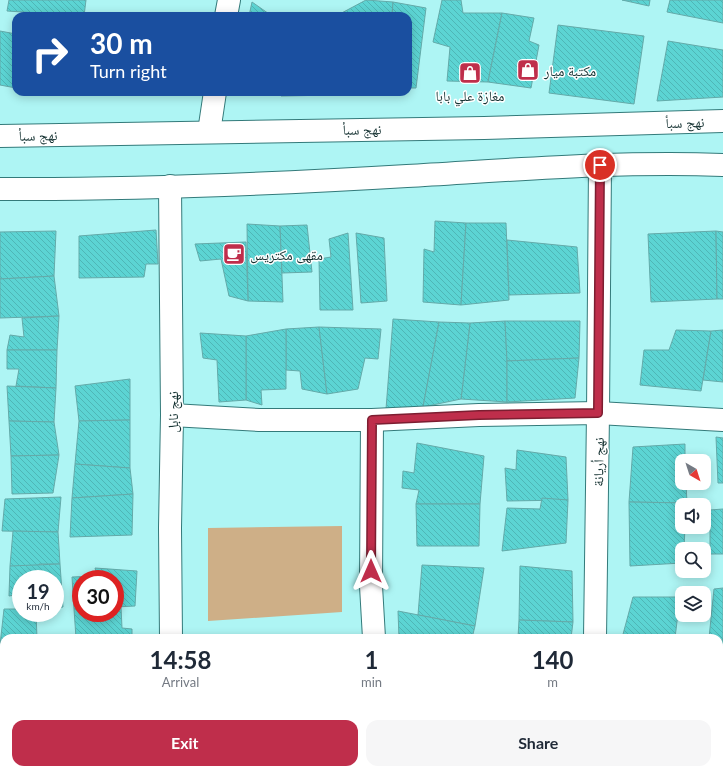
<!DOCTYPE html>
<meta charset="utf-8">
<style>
body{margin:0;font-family:Lato,"Noto Naskh Arabic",sans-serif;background:#f6f6f7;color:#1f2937;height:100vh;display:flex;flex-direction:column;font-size:15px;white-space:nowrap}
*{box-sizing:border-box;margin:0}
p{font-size:13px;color:#747a83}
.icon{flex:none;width:22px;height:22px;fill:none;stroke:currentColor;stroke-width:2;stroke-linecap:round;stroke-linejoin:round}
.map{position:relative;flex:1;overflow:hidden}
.details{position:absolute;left:0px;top:634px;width:723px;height:140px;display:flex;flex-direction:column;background:#fff;border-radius:12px 12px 0 0;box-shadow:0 2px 10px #0003}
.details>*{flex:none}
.top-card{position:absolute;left:12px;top:12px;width:400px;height:84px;border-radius:12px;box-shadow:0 2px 10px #0003;background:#1a4fa0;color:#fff;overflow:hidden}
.needle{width:26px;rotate:141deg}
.fabs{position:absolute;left:675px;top:454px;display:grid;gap:8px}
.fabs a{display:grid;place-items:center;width:36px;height:36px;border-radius:8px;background:#fff;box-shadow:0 2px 10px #0003;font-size:20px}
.speed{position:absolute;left:12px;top:570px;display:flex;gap:8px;font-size:20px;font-weight:700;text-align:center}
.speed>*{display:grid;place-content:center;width:52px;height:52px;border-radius:50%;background:#fff;box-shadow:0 2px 10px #0003;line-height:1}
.speed small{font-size:10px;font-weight:400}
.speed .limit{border:6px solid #d22;background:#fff;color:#111}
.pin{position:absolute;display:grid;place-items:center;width:34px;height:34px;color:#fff;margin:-17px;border:2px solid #fff;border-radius:50%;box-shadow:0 1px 4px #0007}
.me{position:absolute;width:44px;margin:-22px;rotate:0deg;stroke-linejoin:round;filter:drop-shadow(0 0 3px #0008)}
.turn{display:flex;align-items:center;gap:14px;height:84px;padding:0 12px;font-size:18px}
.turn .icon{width:52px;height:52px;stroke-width:2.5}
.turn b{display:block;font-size:28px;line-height:34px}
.eta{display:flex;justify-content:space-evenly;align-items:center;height:68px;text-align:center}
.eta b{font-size:24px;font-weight:700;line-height:28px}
.primary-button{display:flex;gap:8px;margin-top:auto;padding:8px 12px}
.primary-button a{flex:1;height:46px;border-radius:12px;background:#bf2e4b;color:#fff;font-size:16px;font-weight:700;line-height:46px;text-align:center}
.primary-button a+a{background:#f6f6f7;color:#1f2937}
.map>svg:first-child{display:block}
.green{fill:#ceaf87}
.building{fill:url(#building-back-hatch);stroke:#64aaa9}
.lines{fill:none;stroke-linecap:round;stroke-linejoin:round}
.minor-casing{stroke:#337a7a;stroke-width:24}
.minor{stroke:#fff;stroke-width:22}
.route-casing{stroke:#7c1e31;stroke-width:10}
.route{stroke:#bf2e4b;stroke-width:7}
.labels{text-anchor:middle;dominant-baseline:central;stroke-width:3;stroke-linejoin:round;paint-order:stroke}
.poi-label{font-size:14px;fill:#143131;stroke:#fff;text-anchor:start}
.street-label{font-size:14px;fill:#143131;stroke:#fff}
</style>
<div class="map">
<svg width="723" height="774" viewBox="0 0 723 774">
<defs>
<pattern id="building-back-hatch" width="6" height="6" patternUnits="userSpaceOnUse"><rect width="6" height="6" fill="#5cd4d3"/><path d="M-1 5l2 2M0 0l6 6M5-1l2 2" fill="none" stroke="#4fb6b6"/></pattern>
</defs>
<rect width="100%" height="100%" fill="#aef5f4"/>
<path class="green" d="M342,526V612L208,621V528Z"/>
<g class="building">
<path d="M9,0H86L84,16L7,11Z"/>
<path d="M366,0L393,2L392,16H336Z"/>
<path d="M442,0H461L463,13H502L488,82L447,81L450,47L433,42Z"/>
<path d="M622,0H650L649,6Z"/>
<path d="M670,0H723V23L667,12Z"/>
<path d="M252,2L272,16H249Z"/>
<path d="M393,2L426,8L416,88H408V16H392Z"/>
<path d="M502,13L534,18L529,41L539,45L531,88L488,82Z"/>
<path d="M558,25L644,36L634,104L549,93Z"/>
<path d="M0,31L16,34V88L0,85Z"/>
<path d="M668,41L723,50V97L657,101Z"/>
<path d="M58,92H82V93Z"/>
<path d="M278,92H333L334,95L281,96Z"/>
<path d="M435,221L466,223L461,305L423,302L424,249L434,252Z"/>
<path d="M466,223H506L509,300L461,305Z"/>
<path d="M247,224L280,226L283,302L248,301Z"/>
<path d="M307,225L312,272L282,273L280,226Z"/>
<path d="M156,230L158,264H146L144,277L79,278V236Z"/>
<path d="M56,231L54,276L0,279V232Z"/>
<path d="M716,231L717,299L651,302L648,234Z"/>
<path d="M716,231L723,232V299H717Z"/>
<path d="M348,233L353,310H320L319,259L331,257L329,239Z"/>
<path d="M356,233L384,238L387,301L361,303Z"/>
<path d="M507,240L577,247L580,293L509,295Z"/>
<path d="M246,242L248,301L229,296L221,259L200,261L195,244Z"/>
<path d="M54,276L59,316L0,318V279Z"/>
<path d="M59,316L57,350H7L10,335L24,337L22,318Z"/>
<path d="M393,319L439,322L423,407L386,409Z"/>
<path d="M505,321L507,361V402L461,399L470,323Z"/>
<path d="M505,321H580L579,358L507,361Z"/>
<path d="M439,322L470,323L461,399L423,407Z"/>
<path d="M319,327L327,394L302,389L300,371L286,370V329Z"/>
<path d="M319,327L381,329L378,359L365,358L358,389L327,394Z"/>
<path d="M286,329V389L261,390L262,405L246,400V336Z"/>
<path d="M676,330L711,331L701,391L640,385L644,350H669Z"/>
<path d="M723,330V382L703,380L711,331Z"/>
<path d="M200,333L246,336V400L219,402L217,360L203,358Z"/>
<path d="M7,350H57L56,388L16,386L19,369H7Z"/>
<path d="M579,358L575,398L507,402V361Z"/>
<path d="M130,379V420L79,421L75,386Z"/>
<path d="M7,386L56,388L54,422L9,421Z"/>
<path d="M130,420V468L75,464L79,421Z"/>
<path d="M9,421L54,422L59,455L11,456Z"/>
<path d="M716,437L723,438V483H718Z"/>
<path d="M417,443L484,456L480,504H416L419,490L402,488L403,471L414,473Z"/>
<path d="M685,444V461H682V483H686L687,503L629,502L633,447Z"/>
<path d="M517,450L566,457L568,500L507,501L505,468L516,470Z"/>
<path d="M59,455L53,493L12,494L11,456Z"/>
<path d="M75,464L130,468L133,494L72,498Z"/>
<path d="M133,494L132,535L70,537L72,498Z"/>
<path d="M61,497L58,532L2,531L5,499Z"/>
<path d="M542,498L568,500L566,543L502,551L507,508L540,509Z"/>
<path d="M629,502L687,503V505H682V527H685L684,549H682V563L630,566Z"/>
<path d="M416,504H480L479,546H417Z"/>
<path d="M723,509V554H710V510Z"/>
<path d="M13,531L58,532L60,564H39L41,574L10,566Z"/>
<path d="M60,564L63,607L55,608V579H21V594L9,596L10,566Z"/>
<path d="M422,565L484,568L475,626L418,615Z"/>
<path d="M520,566L572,571L573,622L519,620Z"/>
<path d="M95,568L137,571L135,606L115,607V579H81V609H74L72,577L97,576Z"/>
<path d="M723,588V640H719V638H709L714,589Z"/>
<path d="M633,597H680L675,638H622Z"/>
<path d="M115,607H121L122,628L132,629V638H76L74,609H81V613H115Z"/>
<path d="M4,609H21V613H36L37,638H4V645H0Z"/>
<path d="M398,611L475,626L472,638H399Z"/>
<path d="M519,620L573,622L571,638H518Z"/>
<path d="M719,640H723V706L719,707Z"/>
<path d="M4,662V676H0V663Z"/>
<path d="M4,686V716H0V687Z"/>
<path d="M723,733V774H705V770H719V734Z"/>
<path d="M4,763V770H61V774H3Z"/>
<path d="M211,770H272V773L210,774Z"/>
<path d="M312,770H353L330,774H312Z"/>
<path d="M424,770H451L452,774H424Z"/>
<path d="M619,770H678V774H620Z"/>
</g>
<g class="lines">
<g class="minor-casing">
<g id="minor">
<path d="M226,16L229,0"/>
<path d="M209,132L215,92"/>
<path d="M0,136L484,128L723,121"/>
<path d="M170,186L172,415L170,528L171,638"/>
<path d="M0,189C136,190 272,184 407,176C512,170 618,161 723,165"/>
<path d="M172,415L259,420H372L479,415L598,413L723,420"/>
<path d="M372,420L371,586L374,638"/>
<path d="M595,638L598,413L600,165"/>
<path d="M173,770V774"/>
<path d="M379,770V774"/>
<path d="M590,774V770"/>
</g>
</g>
<use href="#minor" class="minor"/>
</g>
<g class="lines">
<g class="route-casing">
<path id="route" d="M371,571L372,420L479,415L598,413L600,165"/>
</g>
<use href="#route" class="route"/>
</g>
<defs>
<g id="shop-square" transform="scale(1.15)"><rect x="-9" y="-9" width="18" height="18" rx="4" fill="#bf2e4b" stroke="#fff"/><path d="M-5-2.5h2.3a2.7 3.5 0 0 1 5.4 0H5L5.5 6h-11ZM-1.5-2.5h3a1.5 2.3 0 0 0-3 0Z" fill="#fff"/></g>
<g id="cafe-square" transform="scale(1.15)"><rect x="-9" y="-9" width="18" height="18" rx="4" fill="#bf2e4b" stroke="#fff"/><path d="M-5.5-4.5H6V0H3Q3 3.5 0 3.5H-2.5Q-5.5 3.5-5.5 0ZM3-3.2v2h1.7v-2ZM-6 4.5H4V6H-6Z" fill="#fff"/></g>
</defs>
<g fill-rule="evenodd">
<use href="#shop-square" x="528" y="70"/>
<use href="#shop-square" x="470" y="73"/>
<use href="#cafe-square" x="234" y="254"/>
</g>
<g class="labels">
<g class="poi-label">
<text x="544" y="70">مكتبة ميار</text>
<text x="470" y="95" text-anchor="middle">مغازة علي بابا</text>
<text x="250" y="254">مقهى مكتريس</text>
</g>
<g class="street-label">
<text transform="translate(685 122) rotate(-2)">نهج سبأ</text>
<text transform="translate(362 129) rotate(-1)">نهج سبأ</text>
<text transform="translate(38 135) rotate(-1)">نهج سبأ</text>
<text transform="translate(172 412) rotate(-90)">نهج نابل</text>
<text transform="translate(598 462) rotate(-89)">نهج أريانة</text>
</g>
</g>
</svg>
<div class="fabs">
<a><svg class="needle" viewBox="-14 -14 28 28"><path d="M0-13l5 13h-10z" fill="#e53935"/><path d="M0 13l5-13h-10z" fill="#747a83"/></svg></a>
<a><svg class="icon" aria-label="sound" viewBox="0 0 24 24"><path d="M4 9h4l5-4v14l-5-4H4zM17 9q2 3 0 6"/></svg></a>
<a><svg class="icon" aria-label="search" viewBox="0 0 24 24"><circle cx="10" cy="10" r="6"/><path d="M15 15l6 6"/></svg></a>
<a><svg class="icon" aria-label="layers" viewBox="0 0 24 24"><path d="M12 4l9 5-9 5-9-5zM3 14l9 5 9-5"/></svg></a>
</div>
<div class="speed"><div>19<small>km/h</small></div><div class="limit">30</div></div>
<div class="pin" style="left:600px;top:165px;background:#d93025"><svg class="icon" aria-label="arrive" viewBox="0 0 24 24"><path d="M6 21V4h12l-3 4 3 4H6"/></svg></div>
<svg class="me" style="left:371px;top:571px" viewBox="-20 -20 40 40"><path d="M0-17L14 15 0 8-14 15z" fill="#bf2e4b" stroke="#fff" stroke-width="4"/></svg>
<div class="top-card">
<div class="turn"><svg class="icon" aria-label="right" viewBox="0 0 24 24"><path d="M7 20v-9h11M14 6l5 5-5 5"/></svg><div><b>30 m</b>Turn right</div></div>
</div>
<section class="details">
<div class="eta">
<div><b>14:58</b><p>Arrival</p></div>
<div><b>1</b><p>min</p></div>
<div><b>140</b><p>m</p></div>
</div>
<div class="primary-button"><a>Exit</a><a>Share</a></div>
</section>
</div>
